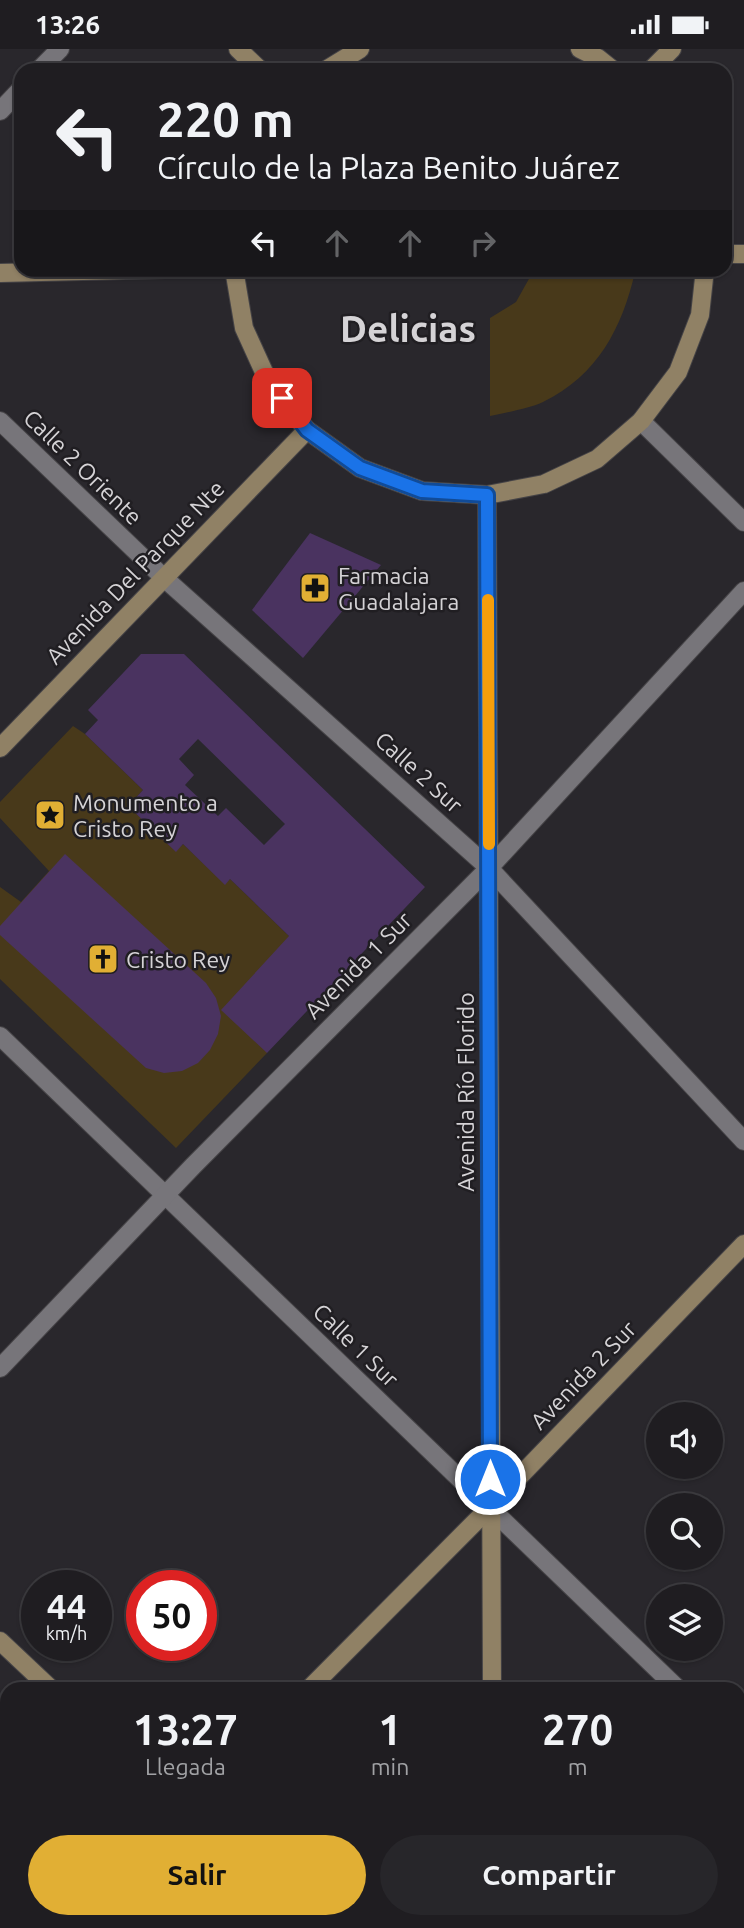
<!DOCTYPE html>
<html lang="es">
<meta charset="utf-8">
<style>
body{margin:0;font-family:Ubuntu,sans-serif;background:#27262a;color:#f1f3f6;height:100vh;display:flex;flex-direction:column;font-size:26px;white-space:nowrap}
*{box-sizing:border-box;margin:0}
p{font-size:23px;color:#a1a2a5}
.icon{flex:none;width:38px;height:38px;fill:none;stroke:currentColor;stroke-width:2;stroke-linecap:round;stroke-linejoin:round}
.map{position:relative;flex:1;overflow:hidden}
.side{position:absolute;left:0px;top:1633px;width:746px;height:247px;display:flex;flex-direction:column;background:#1f1d21;border-radius:21px 21px 0 0;box-shadow:0 2px 5px #0004,0 0 0 2px #3c3b3f}
.side>*{flex:none}
.hud{position:absolute;left:14px;top:14px;width:718px;height:214px;border-radius:21px;box-shadow:0 2px 5px #0004,0 0 0 2px #3c3b3f;background:#1f1d21;color:#f1f3f6;overflow:hidden}
.tools{position:absolute;left:646px;top:1353px;display:grid;gap:14px}
.tools a{display:grid;place-items:center;width:77px;height:77px;border-radius:50%;background:#1f1d21;box-shadow:0 2px 5px #0004,0 0 0 2px #3c3b3f;font-size:35px}
.speed{position:absolute;left:21px;top:1521px;display:flex;gap:14px;font-size:35px;font-weight:700;text-align:center}
.speed>*{display:grid;place-content:center;width:91px;height:91px;border-radius:50%;background:#1f1d21;box-shadow:0 2px 5px #0004,0 0 0 2px #3c3b3f;line-height:1}
.speed small{font-size:18px;font-weight:400}
.speed .limit{border:10px solid #d22;background:#fff;color:#111}
.pin{position:absolute;display:grid;place-items:center;width:60px;height:60px;color:#fff;margin:-30px;border-radius:14px;box-shadow:0 4px 10px #0006}
.me{position:absolute;width:77px;margin:-38px;rotate:0deg;stroke-linejoin:round;filter:drop-shadow(0 0 5px #0008)}
.turn{display:flex;align-items:center;gap:24px;height:147px;padding:0 28px;font-size:32px}
.turn .icon{width:91px;height:91px;stroke-width:2.5}
.turn b{display:block;font-size:49px;line-height:60px}
.lanes{display:flex;align-items:center;height:66px;padding:0 28px;background:#0003;justify-content:center;gap:35px;direction:ltr}
.lanes .off{opacity:.35}
.eta{display:flex;justify-content:space-evenly;align-items:center;height:119px;text-align:center}
.eta b{font-size:42px;font-weight:600;line-height:49px}
.button{display:flex;gap:14px;margin-top:auto;padding:14px 28px}
.button a{flex:1;height:80px;border-radius:42px;background:#e1af34;color:#111;font-size:28px;font-weight:600;line-height:80px;text-align:center}
.button a+a{background:#27262a;color:#f1f3f6}
.status{display:flex;justify-content:space-between;align-items:center;height:49px;padding:0 35px;background:#1f1d21;direction:ltr}
.status svg{height:19px;fill:currentColor}
.map>svg:first-child{display:block}
.green{fill:#48391a}
.building{fill:#4a3360;fill-rule:evenodd}
.lines{fill:none;stroke-linecap:round;stroke-linejoin:round}
.street-casing{stroke:#454346;stroke-width:20}
.secondary-casing{stroke:#454346;stroke-width:20}
.primary-casing{stroke:#454346;stroke-width:20}
.street{stroke:#77757a;stroke-width:18}
.secondary{stroke:#908165;stroke-width:18}
.primary{stroke:#a98e50;stroke-width:18}
.route-casing{stroke:#114b97;stroke-width:18}
.route{stroke:#1a73e8;stroke-width:12}
.slow{stroke:#f59e0b;stroke-width:12}
.labels{text-anchor:middle;dominant-baseline:central;stroke-width:5;stroke-linejoin:round;paint-order:stroke}
.street-label{font-size:23px;fill:#d5d3d6;stroke:#201e22}
.poi-label{font-size:23px;fill:#d5d3d6;stroke:#201e22;text-anchor:start}
.town-label{font-size:37px;font-weight:bold;fill:#d5d3d6;stroke:#201e22}
</style>
<div class="status"><b>13:26</b><svg viewBox="0 0 49 12"><path d="M0 12V9h3v3zM5 12V6h3v6zM10 12V3h3v9zM15 12V0h3v12zM26 1h20v11H26zM47 4h2v5h-2z"/></svg></div>
<div class="map">
<svg width="744" height="1879" viewBox="0 0 744 1879">
<rect width="100%" height="100%" fill="#29272c"/>
<g class="green">
<path d="M635,223C622,279 598,326 543,353C528,360 507,363 490,367V269L516,253L530,228Z"/>
<path d="M73,677L85,685L143,741L128,757L176,802L183,795L225,835L230,830L289,887L267,1004L176,1099L0,930V838L21,853L49,822L0,769V753Z"/>
<path d="M450,1872L541,1873L548,1879H443Z"/>
</g>
<g class="building">
<path d="M310,484L381,516L303,609L252,561Z"/>
<path d="M141,605H184L425,838L267,1004L221,961L289,887L230,830L225,836L183,795L176,803L128,757L143,741L85,685L98,671L88,661ZM198,690L285,775L264,796L226,759L218,767L185,736L194,726L179,710Z"/>
<path d="M65,805L206,934L216,949L221,967L218,985L210,1001L198,1014L182,1022L164,1024L146,1019L0,886V877Z"/>
</g>
<g class="lines">
<g class="street-casing">
<g id="street">
<path d="M39,21L60,0"/>
<path d="M0,62L21,40"/>
<path d="M0,372L163,528L489,819L744,1092"/>
<path d="M641,372L744,473"/>
<path d="M0,987L678,1640"/>
<path d="M0,1319L193,1117L489,819L744,542"/>
<path d="M738,1698L744,1703"/>
<path d="M738,1822L744,1816"/>
<path d="M684,1879L690,1872"/>
</g>
</g>
<g class="secondary-casing">
<g id="secondary">
<path d="M238,0L260,21"/>
<path d="M580,0L598,9L613,21"/>
<path d="M326,21L360,0"/>
<path d="M651,21L672,0"/>
<path d="M724,205H744"/>
<path d="M234,220L244,279L269,334L307,381L360,419L422,442L487,446L544,435L597,410L641,372L678,323L700,266L705,220"/>
<path d="M0,224L166,220"/>
<path d="M487,446L492,1640"/>
<path d="M0,699L307,381"/>
<path d="M0,1592L51,1640"/>
<path d="M309,1640L490,1458L744,1195"/>
<path d="M301,1872L308,1879"/>
<path d="M78,1879L84,1872"/>
</g>
</g>
<g class="primary-casing">
<g id="primary">
<path d="M586,1872L592,1879"/>
<path d="M394,1879L400,1872"/>
</g>
</g>
<use href="#street" class="street"/>
<use href="#secondary" class="secondary"/>
<use href="#primary" class="primary"/>
</g>
<g class="lines">
<g class="route-casing">
<path id="route" d="M282,349L307,381L360,419L422,442L487,446L490,1430"/>
</g>
<use href="#route" class="route"/>
<path class="slow" d="M488,551L489,795"/>
</g>
<defs>
<g id="pharmacy-square" transform="scale(1.575)"><rect x="-9" y="-9" width="18" height="18" rx="4" fill="#e1af34" stroke="#201e22"/><path d="M-2-6h4v4h4v4h-4v4h-4v-4h-4v-4h4Z" fill="#111"/></g>
<g id="sight-square" transform="scale(1.575)"><rect x="-9" y="-9" width="18" height="18" rx="4" fill="#e1af34" stroke="#201e22"/><path d="M0-6L1.8-2.2L6-1.7L2.9 1.2L3.7 5.4L0 3.3L-3.7 5.4L-2.9 1.2L-6-1.7L-1.8-2.2Z" fill="#111"/></g>
<g id="church-square" transform="scale(1.575)"><rect x="-9" y="-9" width="18" height="18" rx="4" fill="#e1af34" stroke="#201e22"/><path d="M-1.2-6h2.4v3.5h3.3v2.4h-3.3V6h-2.4V-.1h-3.3v-2.4h3.3Z" fill="#111"/></g>
</defs>
<g fill-rule="evenodd">
<use href="#pharmacy-square" x="315" y="539"/>
<use href="#sight-square" x="50" y="766"/>
<use href="#church-square" x="103" y="910"/>
</g>
<g class="labels">
<g class="street-label">
<text transform="translate(83 418) rotate(44)">Calle 2 Oriente</text>
<text transform="translate(135 523) rotate(-46)">Avenida Del Parque Nte</text>
<text transform="translate(419 723) rotate(42)">Calle 2 Sur</text>
<text transform="translate(358 916) rotate(-45)">Avenida 1 Sur</text>
<text transform="translate(465 1043) rotate(-90)">Avenida Río Florido</text>
<text transform="translate(356 1296) rotate(44)">Calle 1 Sur</text>
<text transform="translate(583 1326) rotate(-46)">Avenida 2 Sur</text>
</g>
<g class="poi-label">
<text x="338" y="526">Farmacia<tspan x="338" dy="26">Guadalajara</tspan></text>
<text x="73" y="753">Monumento a<tspan x="73" dy="26">Cristo Rey</tspan></text>
<text x="126" y="910">Cristo Rey</text>
</g>
<g class="town-label">
<text x="408" y="279">Delicias</text>
</g>
</g>
</svg>
<div class="tools">
<a><svg class="icon" aria-label="sound" viewBox="0 0 24 24"><path d="M4 9h4l5-4v14l-5-4H4zM17 9q2 3 0 6"/></svg></a>
<a><svg class="icon" aria-label="search" viewBox="0 0 24 24"><circle cx="10" cy="10" r="6"/><path d="M15 15l6 6"/></svg></a>
<a><svg class="icon" aria-label="layers" viewBox="0 0 24 24"><path d="M12 4l9 5-9 5-9-5zM3 14l9 5 9-5"/></svg></a>
</div>
<div class="speed"><div>44<small>km/h</small></div><div class="limit">50</div></div>
<div class="pin" style="left:282px;top:349px;background:#d93025"><svg class="icon" aria-label="arrive" viewBox="0 0 24 24"><path d="M6 21V4h12l-3 4 3 4H6"/></svg></div>
<svg class="me" style="left:490px;top:1430px" viewBox="-20 -20 40 40"><circle r="17" fill="#1a73e8" stroke="#fff" stroke-width="3"/><path d="M0-11L8 9 0 5-8 9z" fill="#fff"/></svg>
<div class="hud">
<div class="turn"><svg class="icon" aria-label="left" viewBox="0 0 24 24"><path d="M17 20v-9H6M10 6l-5 5 5 5"/></svg><div><b>220 m</b>Círculo de la Plaza Benito Juárez</div></div>
<div class="lanes"><svg class="icon" aria-label="left" viewBox="0 0 24 24"><path d="M17 20v-9H6M10 6l-5 5 5 5"/></svg><svg class="icon off" aria-label="ahead" viewBox="0 0 24 24"><path d="M12 20V5M6 11l6-6 6 6"/></svg><svg class="icon off" aria-label="ahead" viewBox="0 0 24 24"><path d="M12 20V5M6 11l6-6 6 6"/></svg><svg class="icon off" aria-label="right" viewBox="0 0 24 24"><path d="M7 20v-9h11M14 6l5 5-5 5"/></svg></div>
</div>
<section class="side">
<div class="eta">
<div><b>13:27</b><p>Llegada</p></div>
<div><b>1</b><p>min</p></div>
<div><b>270</b><p>m</p></div>
</div>
<div class="button"><a>Salir</a><a>Compartir</a></div>
</section>
</div>
